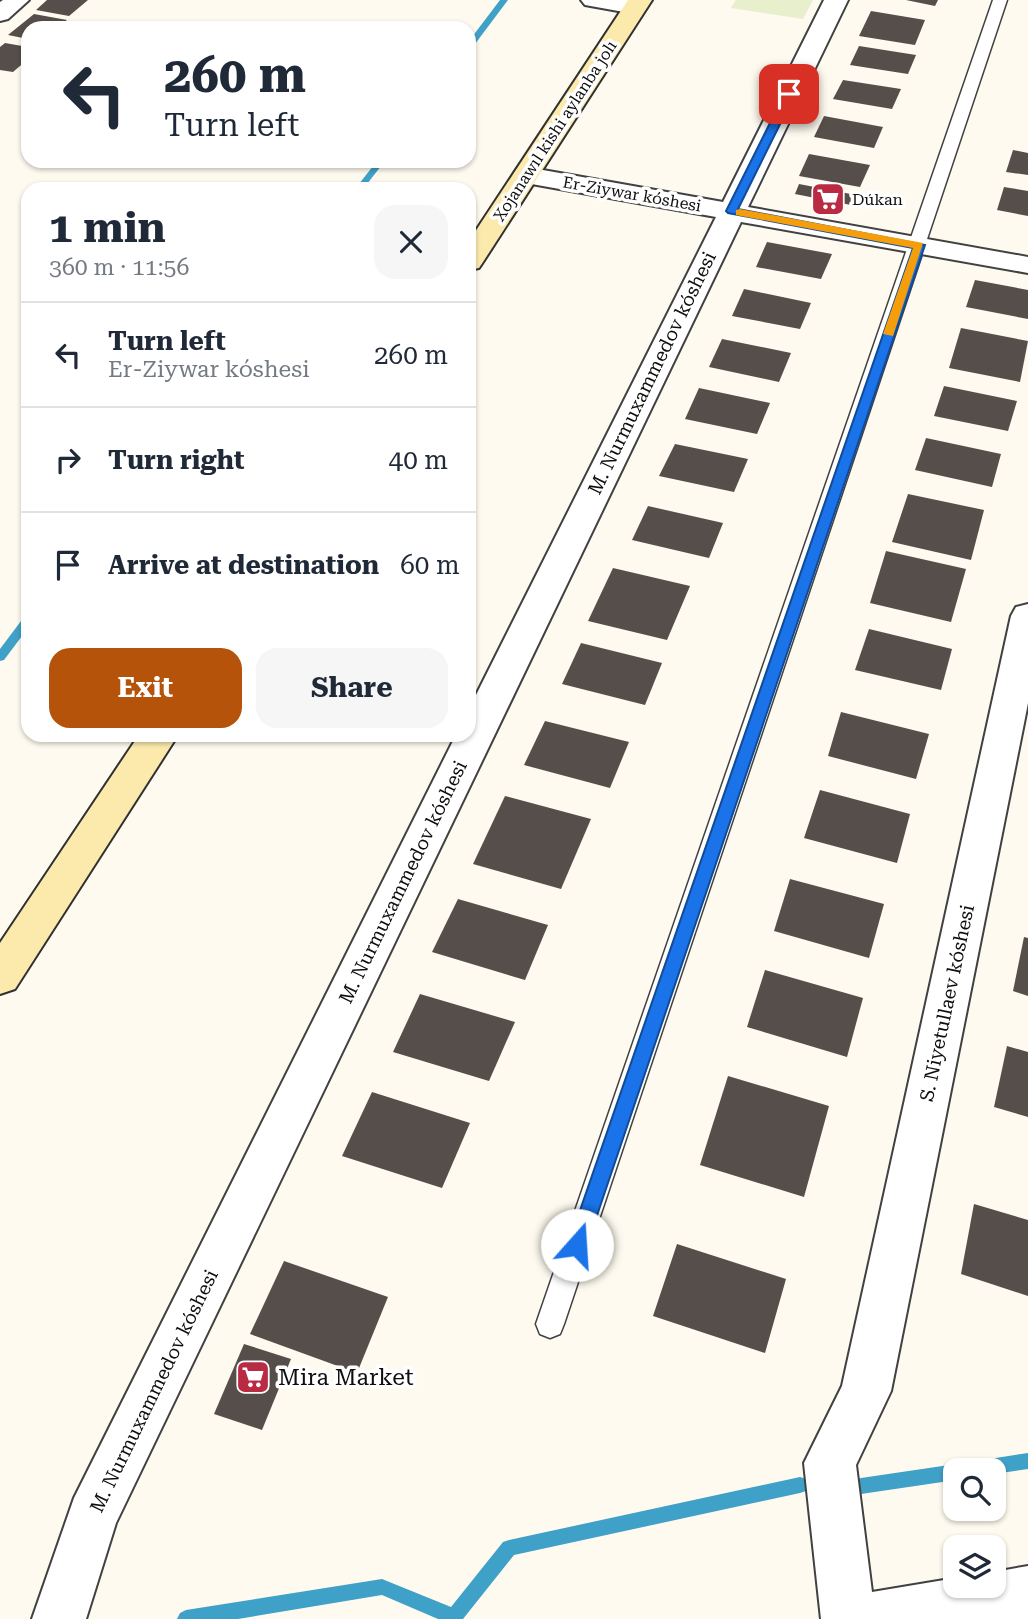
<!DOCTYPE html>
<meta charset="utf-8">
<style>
body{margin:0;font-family:"Roboto Serif",serif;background:#f6f6f7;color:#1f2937;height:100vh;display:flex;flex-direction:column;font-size:26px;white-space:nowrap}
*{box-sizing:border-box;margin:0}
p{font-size:23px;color:#747a83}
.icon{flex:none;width:38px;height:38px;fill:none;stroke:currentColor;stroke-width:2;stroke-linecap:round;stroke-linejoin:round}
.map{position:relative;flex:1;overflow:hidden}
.sheet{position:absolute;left:21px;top:182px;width:455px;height:560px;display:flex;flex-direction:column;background:#fff;border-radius:21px;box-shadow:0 2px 5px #0004}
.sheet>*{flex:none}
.top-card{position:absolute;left:21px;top:21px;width:455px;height:147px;border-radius:21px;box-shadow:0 2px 5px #0004;background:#fff;color:#1f2937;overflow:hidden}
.buttons{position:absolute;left:943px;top:1458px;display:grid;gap:14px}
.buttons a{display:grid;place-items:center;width:63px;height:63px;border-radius:14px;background:#fff;box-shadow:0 2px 5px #0004;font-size:35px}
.pin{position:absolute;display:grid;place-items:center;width:60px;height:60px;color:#fff;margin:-30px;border-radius:14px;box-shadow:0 4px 10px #0006}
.me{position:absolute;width:77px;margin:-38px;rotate:19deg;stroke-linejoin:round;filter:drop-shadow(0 0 5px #0008)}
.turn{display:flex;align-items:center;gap:24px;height:147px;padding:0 28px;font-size:32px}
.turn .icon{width:91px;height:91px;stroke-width:2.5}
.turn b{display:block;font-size:49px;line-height:60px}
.round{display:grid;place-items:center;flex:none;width:74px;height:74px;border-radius:21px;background:#f6f6f7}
.summary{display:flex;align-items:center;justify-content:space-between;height:119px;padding:0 28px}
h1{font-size:42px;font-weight:700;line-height:52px}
.button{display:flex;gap:14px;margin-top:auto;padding:14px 28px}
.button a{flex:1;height:80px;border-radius:21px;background:#b45309;color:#fff;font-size:28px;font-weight:700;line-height:80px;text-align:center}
.button a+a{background:#f6f6f7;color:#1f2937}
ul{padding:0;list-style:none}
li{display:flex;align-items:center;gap:21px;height:105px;padding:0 28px;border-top:2px solid #e0e1e3}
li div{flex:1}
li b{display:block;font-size:26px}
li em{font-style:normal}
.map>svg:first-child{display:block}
.pitch{fill:#e7efcc}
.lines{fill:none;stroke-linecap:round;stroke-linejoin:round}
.stream{fill:#40a1c8;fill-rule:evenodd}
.building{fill:#564e4b}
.service-casing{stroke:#414141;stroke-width:3}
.minor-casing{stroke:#414141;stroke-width:4}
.secondary-casing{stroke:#303030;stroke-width:4}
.service{fill:#fff;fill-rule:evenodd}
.minor{fill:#fff;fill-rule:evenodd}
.secondary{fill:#fceaad;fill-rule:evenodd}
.route{fill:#1a73e8;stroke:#114b97;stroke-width:2}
.slow{fill:#f59e0b}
.labels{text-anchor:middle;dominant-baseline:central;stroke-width:7;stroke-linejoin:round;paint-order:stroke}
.far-street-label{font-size:16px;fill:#0e0e0e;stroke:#fff}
.far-poi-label{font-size:16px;fill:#0e0e0e;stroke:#fff;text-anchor:start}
.street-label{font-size:19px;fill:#0e0e0e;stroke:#fff}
.near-poi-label{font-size:23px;fill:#0e0e0e;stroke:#fff;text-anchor:start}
</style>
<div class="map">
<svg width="1028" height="1619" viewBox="0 0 1028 1619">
<rect width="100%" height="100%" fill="#fefaef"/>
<path class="pitch" d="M736,0H813L803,19L731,8Z"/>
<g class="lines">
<g class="stream">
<path d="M500,0H508L472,48H469V41Z"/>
<path d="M377,161H385L363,189H355Z"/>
<path d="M28,616V628L4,660L0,661V649L24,617Z"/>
<path d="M1028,1453V1469L994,1474V1470H956V1480L861,1494L855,1492L853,1486L855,1480L861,1478L956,1464L963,1468L964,1464L970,1462Z"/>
<path d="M800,1477L806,1479L808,1485L806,1491L800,1493L514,1555L463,1619H438L382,1595L238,1619H177L180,1613L186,1610L382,1579L451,1607L503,1542L509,1540Z"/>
</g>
</g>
<g class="building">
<path d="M47,0H88L69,16L36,10Z"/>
<path d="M906,0H938L935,6Z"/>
<path d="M871,11L925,20L915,45L859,36Z"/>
<path d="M34,14L67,20L58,28H28V39L8,35Z"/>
<path d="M5,43L28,47V59L13,72L0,70V47Z"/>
<path d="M859,46L916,55L908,74L850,65Z"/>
<path d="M843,80L901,89L892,109L833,99Z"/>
<path d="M824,116L883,127L874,148L814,137Z"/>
<path d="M1013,150L1028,153V175L1006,172Z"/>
<path d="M809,154L870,165L860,187L799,176Z"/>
<path d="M799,184L861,196L856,206L795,194Z"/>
<path d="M1004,187L1028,191V216L997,210Z"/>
<path d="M767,242L832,254L821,279L756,267Z"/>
<path d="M975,280L1028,290V319L966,307Z"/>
<path d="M744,289L811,303L800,329L732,316Z"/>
<path d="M961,328L1028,341L1020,382L949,368Z"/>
<path d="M722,339L791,353L779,382L709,367Z"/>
<path d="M944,386L1017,401L1008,431L934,416Z"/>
<path d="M699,388L770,403L757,434L685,419Z"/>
<path d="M926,438L1001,454L992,487L915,470Z"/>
<path d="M675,444L748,459L734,492L659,476Z"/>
<path d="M908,494L984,510L971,560L892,542Z"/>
<path d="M648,506L723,523L709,558L632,540Z"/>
<path d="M886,551L966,569L951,622L870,603Z"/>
<path d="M613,568L690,586L667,640L588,621Z"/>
<path d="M869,629L952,649L941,690L855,670Z"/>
<path d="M581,643L662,663L645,705L562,684Z"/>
<path d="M841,712L929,734L916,779L828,756Z"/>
<path d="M545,721L629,742L610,788L524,765Z"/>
<path d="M820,790L910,814L897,863L804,838Z"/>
<path d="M505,796L591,819L561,889L473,864Z"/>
<path d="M790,879L884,904L869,958L774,931Z"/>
<path d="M458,899L548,925L525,980L432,952Z"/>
<path d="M1024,937L1028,938V996L1013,991Z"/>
<path d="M765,970L863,998L847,1057L747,1027Z"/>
<path d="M420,994L515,1022L489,1081L393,1052Z"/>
<path d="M1007,1046L1028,1052V1117L994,1107Z"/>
<path d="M728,1076L829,1106L804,1197L700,1165Z"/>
<path d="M372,1092L470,1123L442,1188L342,1156Z"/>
<path d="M974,1204L1028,1220V1296L961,1274Z"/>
<path d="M677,1244L786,1279L765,1353L653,1316Z"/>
<path d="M284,1261L388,1297L357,1373L250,1334Z"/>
<path d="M244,1344L291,1359L262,1430L214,1414Z"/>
</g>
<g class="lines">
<g class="service-casing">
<path id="service" d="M993,0H1007L564,1324L560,1334L550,1338L540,1334L536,1324Z"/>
</g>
<g class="minor-casing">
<g id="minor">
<path d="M3,0H29L8,19L0,21V2Z"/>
<path d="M581,0H635L643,2L647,7L643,12L635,14L585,5Z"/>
<path d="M824,0H848L748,207L1028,257V273L741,222L116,1523L86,1619H32L74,1498L456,735H469V709L716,217L526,183L517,181L513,175L517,169L526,167L723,202Z"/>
<path d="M1028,604V703L891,1391L856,1465L872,1592L956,1578V1586H994V1572L1028,1566V1619H821L804,1463L842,1386L1011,616L1016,607Z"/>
</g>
</g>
<g class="secondary-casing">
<g id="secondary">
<path d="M628,0H652L483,262L479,268L469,270V241Z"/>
<path d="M139,735H178L15,989L0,994V943Z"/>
</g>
</g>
<use href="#service" class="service"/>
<use href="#minor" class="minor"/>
<use href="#secondary" class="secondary"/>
</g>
<path class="route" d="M786,91L795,94L738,209L925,245L587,1245L584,1252L577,1254L570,1252L568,1245L913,248L728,213L726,211Z"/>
<path class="slow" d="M740,209L923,243L893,336L883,334L913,248L736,215V210Z"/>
<defs>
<g id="supermarket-square" transform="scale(1.75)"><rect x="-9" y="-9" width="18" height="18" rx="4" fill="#b92b42" stroke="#fff"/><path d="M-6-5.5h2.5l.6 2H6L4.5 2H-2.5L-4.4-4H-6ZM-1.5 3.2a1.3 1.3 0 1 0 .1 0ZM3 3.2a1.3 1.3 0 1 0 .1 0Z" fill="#fff"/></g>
</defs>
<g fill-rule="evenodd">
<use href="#supermarket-square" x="828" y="199"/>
<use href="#supermarket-square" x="253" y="1377"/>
</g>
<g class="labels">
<g class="far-street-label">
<text transform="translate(555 131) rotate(-57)">Xojanawıl kishi aylanba jolı</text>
<text transform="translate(632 194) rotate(10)">Er-Ziywar kóshesi</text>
</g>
<g class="far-poi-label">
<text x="852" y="199">Dúkan</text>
</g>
<g class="street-label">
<text transform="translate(652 373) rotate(-64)">M. Nurmuxammedov kóshesi</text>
<text transform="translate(403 882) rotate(-64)">M. Nurmuxammedov kóshesi</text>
<text transform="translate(947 1003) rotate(-78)">S. Niyetullaev kóshesi</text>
<text transform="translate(154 1391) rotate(-64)">M. Nurmuxammedov kóshesi</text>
</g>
<g class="near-poi-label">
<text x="278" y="1377">Mira Market</text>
</g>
</g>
</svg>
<div class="buttons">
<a><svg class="icon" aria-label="search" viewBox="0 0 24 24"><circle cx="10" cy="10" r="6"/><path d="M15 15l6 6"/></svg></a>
<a><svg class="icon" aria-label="layers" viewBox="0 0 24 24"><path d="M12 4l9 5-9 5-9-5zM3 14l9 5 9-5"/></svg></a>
</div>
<div class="pin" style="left:789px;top:94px;background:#d93025"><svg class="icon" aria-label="arrive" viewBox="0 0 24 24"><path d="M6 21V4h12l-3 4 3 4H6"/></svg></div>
<svg class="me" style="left:577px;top:1245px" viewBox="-20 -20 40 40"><circle r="19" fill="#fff"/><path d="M0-13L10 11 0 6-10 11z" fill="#1a73e8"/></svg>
<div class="top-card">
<div class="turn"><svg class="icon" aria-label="left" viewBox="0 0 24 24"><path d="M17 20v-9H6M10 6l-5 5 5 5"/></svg><div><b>260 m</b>Turn left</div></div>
</div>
<section class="sheet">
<div class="summary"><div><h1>1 min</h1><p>360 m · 11:56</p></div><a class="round"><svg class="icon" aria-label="close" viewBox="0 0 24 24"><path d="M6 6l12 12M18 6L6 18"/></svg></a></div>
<ul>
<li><svg class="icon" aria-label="left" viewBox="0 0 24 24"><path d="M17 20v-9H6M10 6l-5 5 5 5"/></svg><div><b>Turn left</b><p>Er-Ziywar kóshesi</p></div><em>260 m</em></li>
<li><svg class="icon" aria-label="right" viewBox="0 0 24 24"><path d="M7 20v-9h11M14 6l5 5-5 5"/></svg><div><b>Turn right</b></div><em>40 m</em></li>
<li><svg class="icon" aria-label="arrive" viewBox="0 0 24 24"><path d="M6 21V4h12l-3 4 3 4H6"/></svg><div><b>Arrive at destination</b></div><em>60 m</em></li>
</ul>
<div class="button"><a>Exit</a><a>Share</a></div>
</section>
</div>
